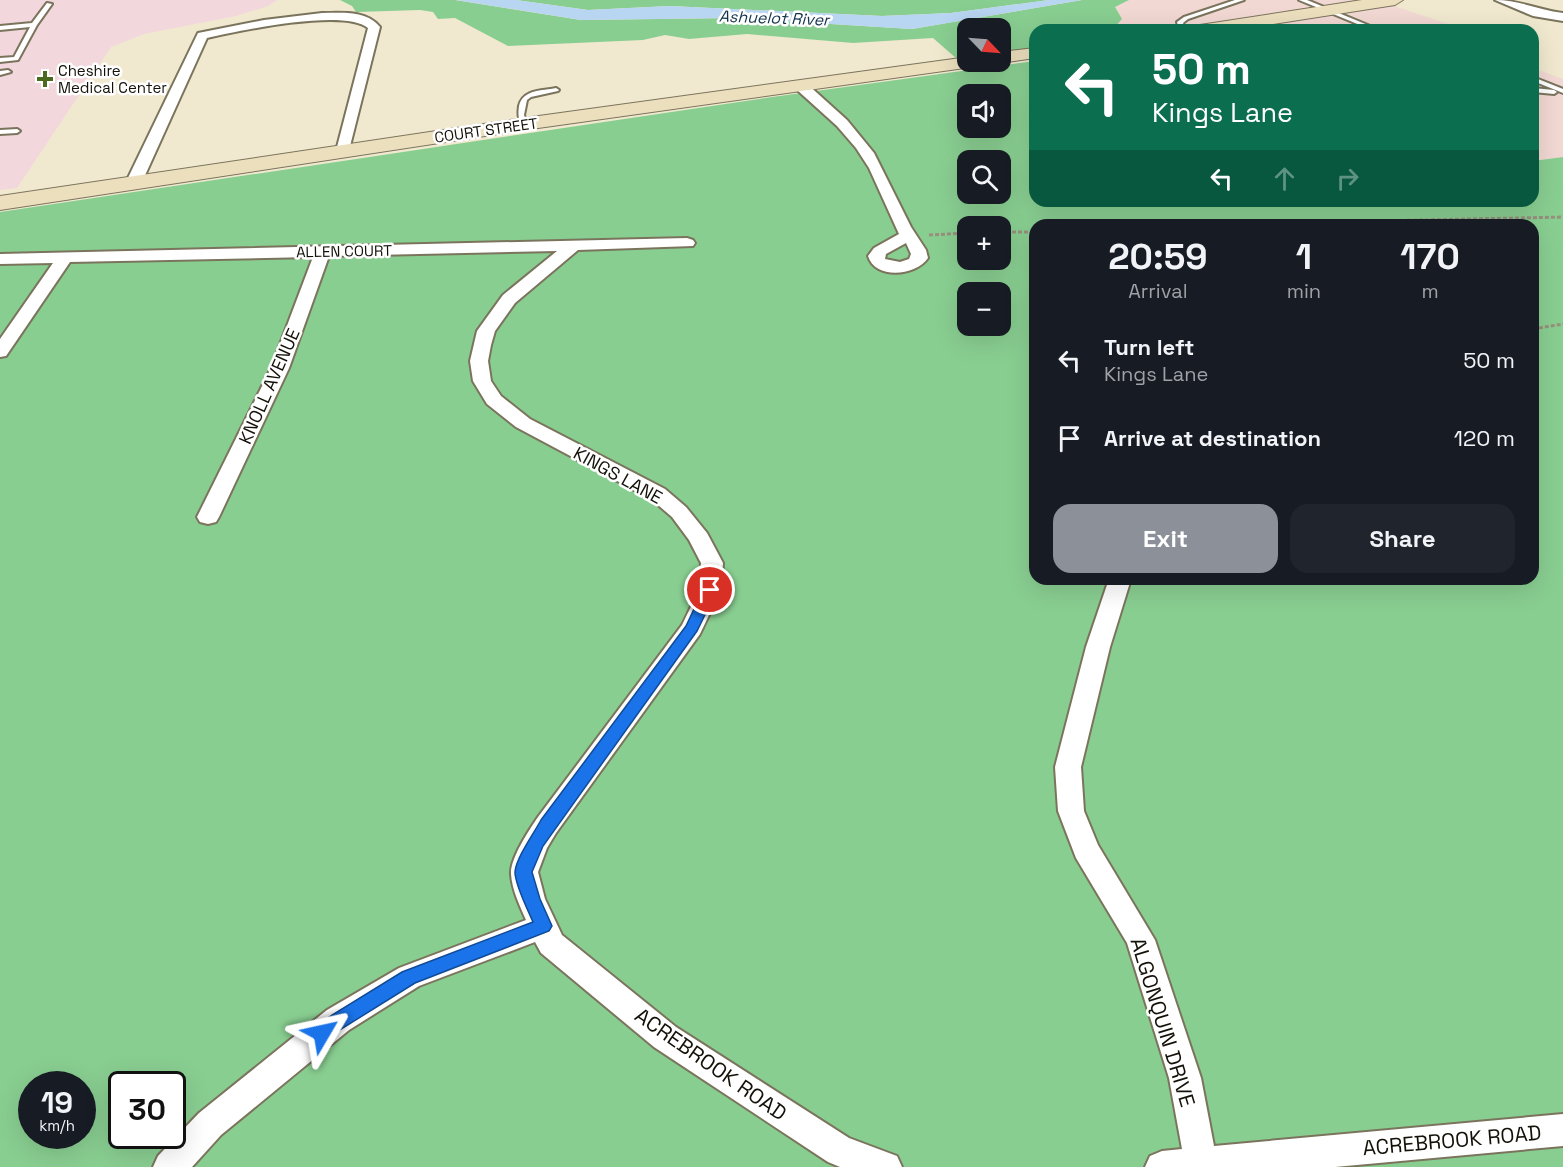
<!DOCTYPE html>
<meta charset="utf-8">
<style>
body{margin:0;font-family:"Space Grotesk",sans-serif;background:#20242c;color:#f1f3f6;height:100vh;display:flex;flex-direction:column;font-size:22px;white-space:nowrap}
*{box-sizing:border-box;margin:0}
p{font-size:20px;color:#9ea1a6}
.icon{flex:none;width:33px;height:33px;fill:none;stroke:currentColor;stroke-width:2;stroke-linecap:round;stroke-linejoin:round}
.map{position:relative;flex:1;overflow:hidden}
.side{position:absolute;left:1029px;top:219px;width:510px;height:366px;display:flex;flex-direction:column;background:#171b24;border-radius:18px;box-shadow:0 6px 24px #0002}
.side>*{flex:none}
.guide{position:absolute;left:1029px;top:24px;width:510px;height:183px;border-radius:18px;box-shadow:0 6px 24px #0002;background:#0b6e4f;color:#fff;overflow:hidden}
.needle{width:39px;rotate:115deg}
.controls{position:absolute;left:957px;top:18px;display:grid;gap:12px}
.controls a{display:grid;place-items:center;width:54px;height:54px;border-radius:12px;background:#171b24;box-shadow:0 6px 24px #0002;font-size:30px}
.speed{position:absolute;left:18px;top:1071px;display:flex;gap:12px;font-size:30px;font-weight:700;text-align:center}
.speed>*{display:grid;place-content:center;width:78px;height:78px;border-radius:50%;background:#171b24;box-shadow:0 6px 24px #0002;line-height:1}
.speed small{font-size:15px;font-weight:400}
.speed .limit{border:3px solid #111;border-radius:9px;background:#fff;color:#111}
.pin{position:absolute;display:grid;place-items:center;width:51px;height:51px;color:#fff;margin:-26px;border:3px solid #fff;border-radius:50%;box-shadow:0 2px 6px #0007}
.me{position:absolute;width:66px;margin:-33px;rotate:54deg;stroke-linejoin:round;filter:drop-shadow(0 0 4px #0008)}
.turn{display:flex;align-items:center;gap:21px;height:126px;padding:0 24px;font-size:27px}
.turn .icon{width:78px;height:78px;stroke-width:2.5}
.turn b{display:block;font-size:42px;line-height:51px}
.lanes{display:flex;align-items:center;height:57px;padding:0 24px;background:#0003;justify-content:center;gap:30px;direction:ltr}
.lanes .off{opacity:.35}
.eta{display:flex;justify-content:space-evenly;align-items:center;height:102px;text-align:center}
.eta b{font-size:36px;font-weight:600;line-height:42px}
.primary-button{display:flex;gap:12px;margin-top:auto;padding:12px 24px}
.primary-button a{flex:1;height:69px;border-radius:18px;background:#8c9099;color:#fff;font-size:24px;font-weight:600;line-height:69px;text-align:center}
.primary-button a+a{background:#20242c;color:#f1f3f6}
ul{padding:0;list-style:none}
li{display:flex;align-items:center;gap:18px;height:78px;padding:0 24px}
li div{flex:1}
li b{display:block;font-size:22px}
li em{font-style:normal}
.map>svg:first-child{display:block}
.commercial{fill:#f2d8d3}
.medical{fill:#f2d7dc}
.green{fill:#89ce91;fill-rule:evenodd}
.water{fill:#b8d5f1}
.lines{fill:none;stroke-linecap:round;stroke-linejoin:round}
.service-casing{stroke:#7b745d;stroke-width:4}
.minor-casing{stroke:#7b745d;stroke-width:4}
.secondary-casing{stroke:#7b745d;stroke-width:2}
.path{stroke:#96907d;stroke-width:3;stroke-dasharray:4 2;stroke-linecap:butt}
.service{fill:#fff;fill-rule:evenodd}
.minor{fill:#fff;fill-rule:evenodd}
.secondary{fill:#ecdfbe;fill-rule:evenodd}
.route{fill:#1a73e8;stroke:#114b97;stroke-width:1.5}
.poi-dot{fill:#4c6a1f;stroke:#fff;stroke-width:2}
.labels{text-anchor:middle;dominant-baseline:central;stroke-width:5;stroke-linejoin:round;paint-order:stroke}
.far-poi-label{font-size:15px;fill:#131108;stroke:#fff;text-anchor:start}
.far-street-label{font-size:15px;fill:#131108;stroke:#fff}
.far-water-label{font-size:16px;font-style:italic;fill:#12324d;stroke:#fff}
.street-label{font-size:18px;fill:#131108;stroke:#fff}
.near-street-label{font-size:21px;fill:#131108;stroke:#fff}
</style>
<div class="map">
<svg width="1563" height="1167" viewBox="0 0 1563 1167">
<rect width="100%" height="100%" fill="#f1e9cf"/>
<g class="commercial">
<path d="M1129,0H1384L1397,7L1466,30L1111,29L1122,19L1114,7Z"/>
<path d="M1533,68L1563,79V157L1533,161Z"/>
</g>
<path class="medical" d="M0,0H277L268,6L236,16L144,34L111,47L17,188L0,190Z"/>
<g class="green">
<path d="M340,0H455L581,20L732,18L912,29L1082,0H1129L1115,7L1122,19L1112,30H1035V48L1001,53L1000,28H968L967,57L957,59L933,38L853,43L747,34L689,39L665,35L643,40L508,46L455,18L438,19L433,12L420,10L356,12L352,6Z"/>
<path d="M516,0H1049L951,13L882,16L670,6L588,10Z"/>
<path d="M1035,61V201H1533V161L1563,157V1167H0V212L765,98ZM968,94H1000V128H968ZM968,160H1000V194H968ZM1035,225H1533V579H1035ZM968,226H1000V260H968ZM968,292H1000V326H968ZM32,1084H82V1136H32ZM122,1084H172V1136H122Z"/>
</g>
<path class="water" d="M456,0H516L588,10L670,6L882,16L951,13L1049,0H1082L912,29L732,18L581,20Z"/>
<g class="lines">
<g class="service-casing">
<g id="service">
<path d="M1235,0H1244L1188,19L1183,23L1185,30H1179L1177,22L1184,17Z"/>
<path d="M1299,0H1307L1380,30H1372Z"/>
<path d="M47,3L52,4L37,25L18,60L0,62V58L14,57L30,27L0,30V26L32,23Z"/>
<path d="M0,71L8,70L11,72L0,75Z"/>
<path d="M1533,77L1563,89V93L1533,81Z"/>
<path d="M556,88L559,90L558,91L531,97L527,100L524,115L527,124L522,125C518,118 518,114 519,106C523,89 542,91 556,88Z"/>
<path d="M1533,88L1554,90L1557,92L1554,94L1533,92Z"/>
<path d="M0,130L17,129L20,131L17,133L0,134Z"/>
</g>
</g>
<g class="minor-casing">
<g id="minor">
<path d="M1495,0C1518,0 1540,10 1563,13V21L1533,16Z"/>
<path d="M322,13C343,13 366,10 380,27L348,154H338L336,151L368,28C344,8 238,31 207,38L142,182L134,187L129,185L126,182L198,33L264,20Z"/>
<path d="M801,82L806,83L847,120L874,153L911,227L926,250L928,258C916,276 875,280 868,256L874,248L899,234L869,168L856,148L837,126L796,89L794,86L796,83ZM906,243L911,254L909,259L900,262L885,259L886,254Z"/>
<path d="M687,238L693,240L695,243L693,246L578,250L515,303L495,331L491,345L488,361L491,381L501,396L530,419L665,489L686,507L707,533L723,563L721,590L700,634L556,833L547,848L538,872L545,899L562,935L676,1027L849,1138L897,1156L902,1167H840L828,1162L654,1047L541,953L535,942L419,986L349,1030L221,1135L192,1167H153L158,1156L199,1113L327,1010L399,968L526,920C520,906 512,890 511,874C510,859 529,830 538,817L682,625L699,590L701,563L689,540L672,517L651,499L516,427L487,404L473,381L470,361L477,331L503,295L557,251L329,256L289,368L219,517L216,522L208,524L200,522L197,517L271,368L313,257L70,262L6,356L0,357V339L53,263L0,264V254Z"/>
<path d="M1109,579H1131L1110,647L1081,767L1084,811L1098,845L1155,940L1201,1078L1214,1146L1563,1114V1146L1335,1167H1145L1150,1156L1162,1151L1182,1149L1169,1078L1127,943L1076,858L1058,811L1055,767L1086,647Z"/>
</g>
</g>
<g class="secondary-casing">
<g id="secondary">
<path d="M1362,0H1403L1395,5L1234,30H1191L1194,26L1200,25Z"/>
<path d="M1035,48V58L1000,63L993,62H1000V52Z"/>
<path d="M968,57V62H981L978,66L972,67L524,130L0,210V196L524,118Z"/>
</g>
</g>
<g class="path">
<path d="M1191,225L1563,217"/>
<path d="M1000,232H1035"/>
<path d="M929,235L968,233"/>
<path d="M1533,329L1563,324"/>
</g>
<use href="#service" class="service"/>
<use href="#minor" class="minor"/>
<use href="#secondary" class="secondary"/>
</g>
<path class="route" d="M710,586L717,590L697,631L543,846L532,872L540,899L552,926L549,931L415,983L322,1041L316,1039L313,1033L316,1027L332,1015L402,972L533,922C528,910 515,885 515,872C516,858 534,833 541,820L686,626L703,590Z"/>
<path class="poi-dot" d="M42 70h6v6h6v6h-6v6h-6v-6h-6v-6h6z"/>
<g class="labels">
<g class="far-poi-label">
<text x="58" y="70">Cheshire<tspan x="58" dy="17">Medical Center</tspan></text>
</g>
<g class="far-street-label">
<text transform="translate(486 130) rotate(-8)">COURT STREET</text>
<text transform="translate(344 251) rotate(-1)">ALLEN COURT</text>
</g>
<g class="far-water-label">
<text transform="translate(774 18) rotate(2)">Ashuelot River</text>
</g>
<g class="street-label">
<text transform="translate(269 386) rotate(-66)">KNOLL AVENUE</text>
<text transform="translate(618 475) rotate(29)">KINGS LANE</text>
</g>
<g class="near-street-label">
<text transform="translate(1163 1022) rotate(73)">ALGONQUIN DRIVE</text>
<text transform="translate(711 1064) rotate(35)">ACREBROOK ROAD</text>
<text transform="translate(1452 1140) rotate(-5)">ACREBROOK ROAD</text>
</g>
</g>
</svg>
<div class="controls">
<a><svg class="needle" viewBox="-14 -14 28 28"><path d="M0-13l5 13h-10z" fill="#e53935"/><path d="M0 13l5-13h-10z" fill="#9ea1a6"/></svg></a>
<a><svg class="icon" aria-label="sound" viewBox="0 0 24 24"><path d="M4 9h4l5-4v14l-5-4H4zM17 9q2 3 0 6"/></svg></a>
<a><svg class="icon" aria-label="search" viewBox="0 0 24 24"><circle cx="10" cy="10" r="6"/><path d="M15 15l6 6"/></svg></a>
<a>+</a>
<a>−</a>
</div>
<div class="speed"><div>19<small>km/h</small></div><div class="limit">30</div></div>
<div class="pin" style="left:710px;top:590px;background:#d93025"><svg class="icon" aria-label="arrive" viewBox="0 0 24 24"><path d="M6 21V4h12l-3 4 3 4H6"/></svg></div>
<svg class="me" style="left:322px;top:1033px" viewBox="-20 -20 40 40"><path d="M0-17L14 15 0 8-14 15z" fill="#1a73e8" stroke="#fff" stroke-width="4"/></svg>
<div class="guide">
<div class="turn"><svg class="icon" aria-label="left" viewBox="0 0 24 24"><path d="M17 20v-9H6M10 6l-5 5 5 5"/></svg><div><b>50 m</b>Kings Lane</div></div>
<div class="lanes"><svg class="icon" aria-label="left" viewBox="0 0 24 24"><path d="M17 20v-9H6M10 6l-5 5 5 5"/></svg><svg class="icon off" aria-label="ahead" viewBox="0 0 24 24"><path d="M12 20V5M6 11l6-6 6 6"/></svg><svg class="icon off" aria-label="right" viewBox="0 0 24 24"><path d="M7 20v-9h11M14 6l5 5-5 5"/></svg></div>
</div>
<section class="side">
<div class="eta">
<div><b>20:59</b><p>Arrival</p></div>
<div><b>1</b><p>min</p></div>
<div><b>170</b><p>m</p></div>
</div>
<ul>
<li><svg class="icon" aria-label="left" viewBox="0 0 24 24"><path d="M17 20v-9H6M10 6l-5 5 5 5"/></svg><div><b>Turn left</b><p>Kings Lane</p></div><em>50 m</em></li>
<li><svg class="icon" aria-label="arrive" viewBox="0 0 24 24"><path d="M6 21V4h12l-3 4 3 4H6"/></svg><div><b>Arrive at destination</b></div><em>120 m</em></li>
</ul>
<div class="primary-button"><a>Exit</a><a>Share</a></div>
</section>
</div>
